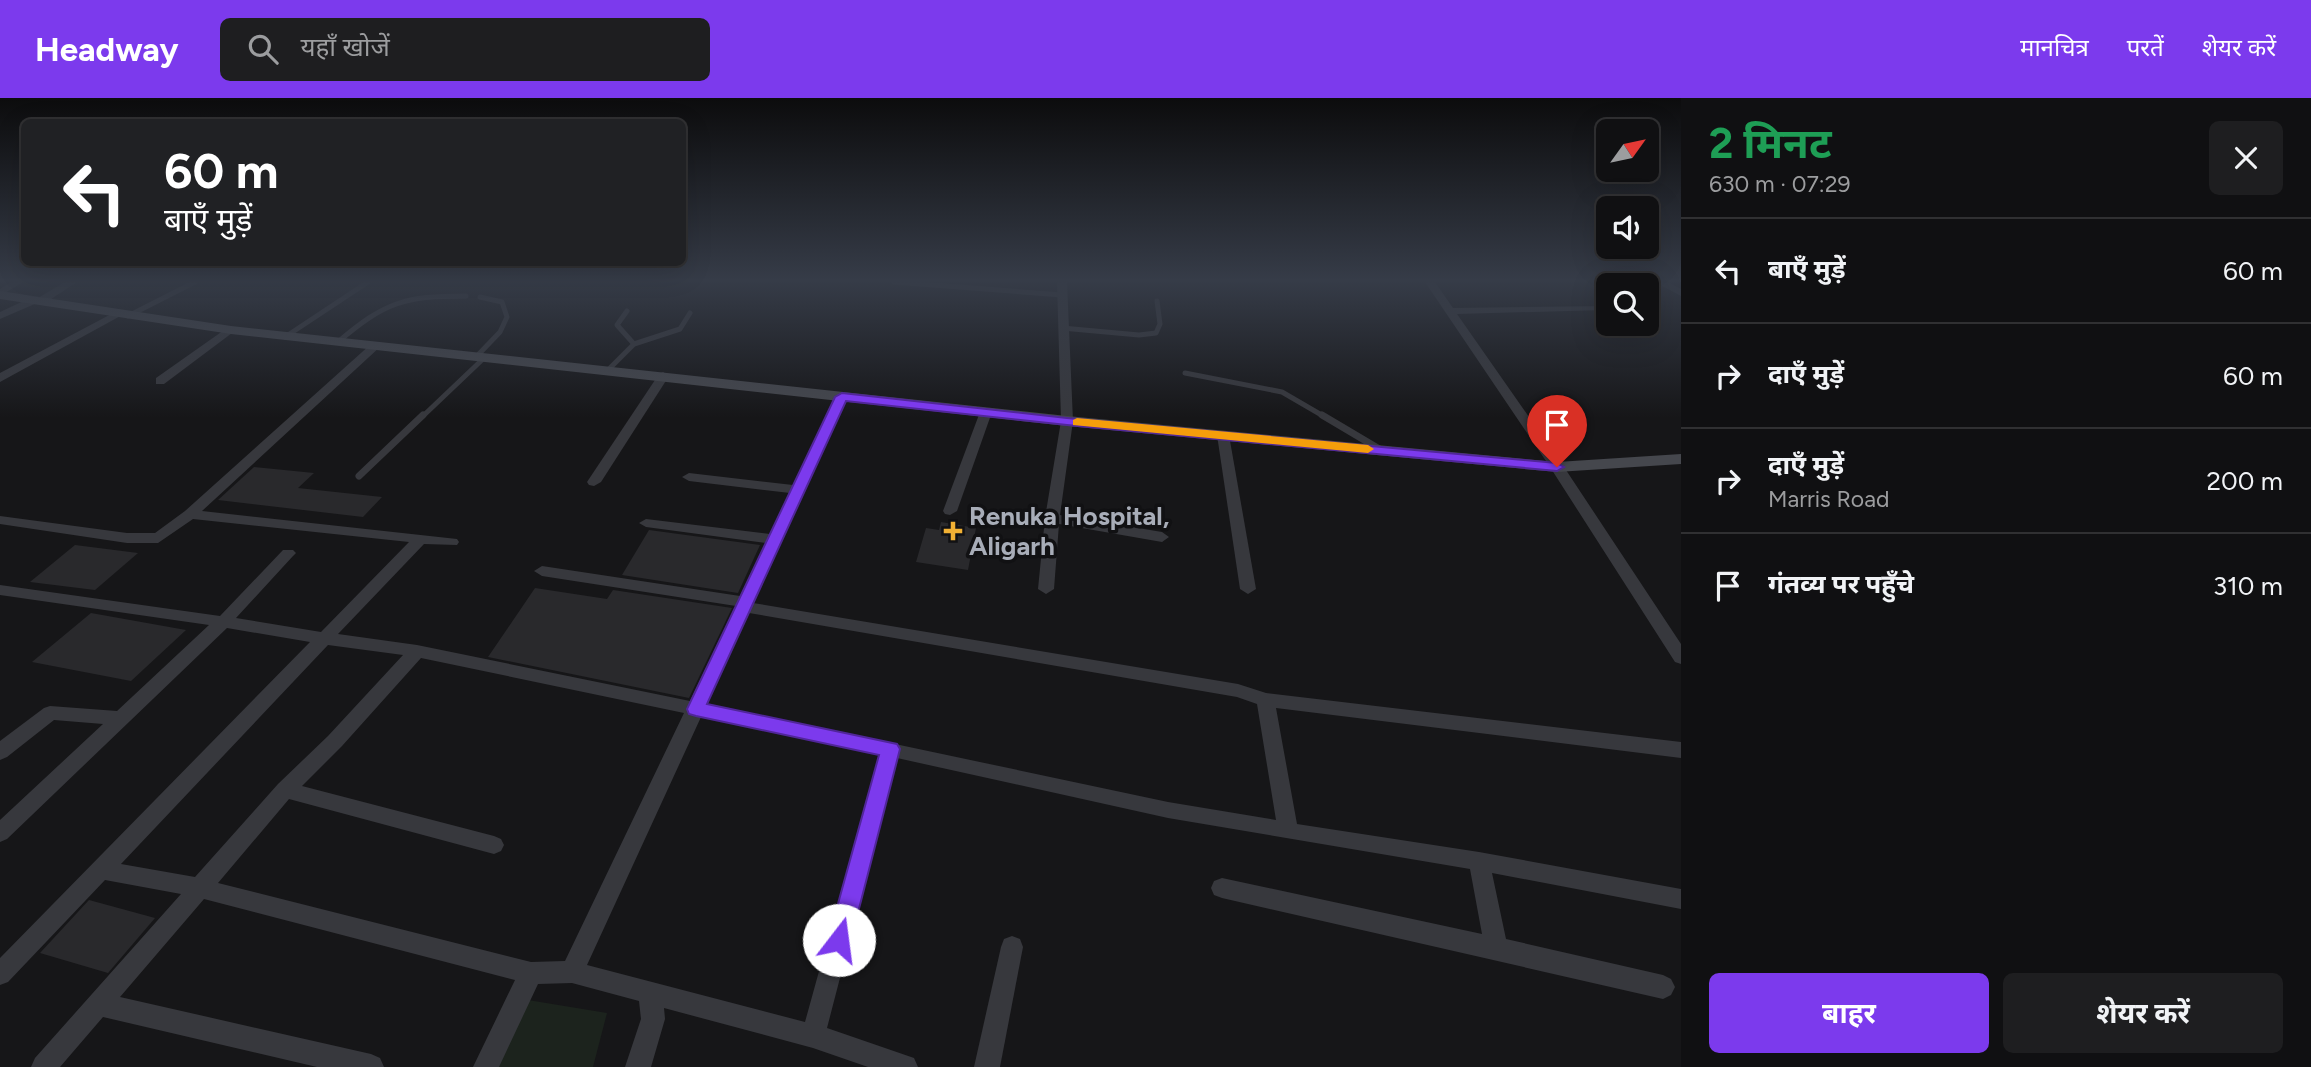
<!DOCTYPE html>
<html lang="hi">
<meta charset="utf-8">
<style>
body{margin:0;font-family:Figtree,"Noto Sans Devanagari",sans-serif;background:#1e1e20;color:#f1f3f6;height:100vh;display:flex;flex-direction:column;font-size:26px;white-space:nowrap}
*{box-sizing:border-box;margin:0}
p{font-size:23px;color:#9c9d9f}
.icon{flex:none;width:38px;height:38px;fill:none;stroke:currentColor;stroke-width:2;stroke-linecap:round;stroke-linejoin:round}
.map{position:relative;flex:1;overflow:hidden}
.details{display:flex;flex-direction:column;background:#101012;width:630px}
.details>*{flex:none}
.guide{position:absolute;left:21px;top:21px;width:665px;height:147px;border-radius:10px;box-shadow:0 7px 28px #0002,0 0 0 2px #303032;background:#202124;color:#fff;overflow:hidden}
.needle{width:46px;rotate:57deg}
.tools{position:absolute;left:1596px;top:21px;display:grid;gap:14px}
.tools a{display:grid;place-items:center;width:63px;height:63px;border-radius:10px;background:#101012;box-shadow:0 7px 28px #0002,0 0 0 2px #303032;font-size:35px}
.pin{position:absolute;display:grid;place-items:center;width:60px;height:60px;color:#fff;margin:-72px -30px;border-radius:50% 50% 50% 0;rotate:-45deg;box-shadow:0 0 7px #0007}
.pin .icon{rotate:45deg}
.me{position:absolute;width:77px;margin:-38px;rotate:15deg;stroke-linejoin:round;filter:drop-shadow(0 0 5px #0008)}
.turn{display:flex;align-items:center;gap:24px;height:147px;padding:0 28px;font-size:32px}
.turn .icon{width:91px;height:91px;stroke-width:2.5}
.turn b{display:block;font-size:49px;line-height:60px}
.round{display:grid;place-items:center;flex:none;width:74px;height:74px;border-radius:10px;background:#1e1e20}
.overview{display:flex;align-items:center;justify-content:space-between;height:119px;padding:0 28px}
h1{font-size:42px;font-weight:700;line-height:52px;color:#1e9e55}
.primary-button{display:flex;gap:14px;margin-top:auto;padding:14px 28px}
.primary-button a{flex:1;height:80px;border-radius:10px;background:#7c3aed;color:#fff;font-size:28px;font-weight:700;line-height:80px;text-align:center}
.primary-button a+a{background:#1e1e20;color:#f1f3f6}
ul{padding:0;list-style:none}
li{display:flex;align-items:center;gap:21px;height:105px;padding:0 28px;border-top:2px solid #303032}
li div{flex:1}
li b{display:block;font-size:26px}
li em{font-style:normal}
header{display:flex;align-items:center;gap:42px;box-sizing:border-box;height:98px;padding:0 35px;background:#7c3aed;color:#fff}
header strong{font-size:33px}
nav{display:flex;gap:38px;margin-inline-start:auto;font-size:24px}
.search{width:490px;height:63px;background:#1e1e20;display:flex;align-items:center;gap:18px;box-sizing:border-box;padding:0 24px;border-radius:10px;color:#9c9d9f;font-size:26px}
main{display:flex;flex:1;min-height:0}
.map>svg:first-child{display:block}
.green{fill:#1c231d}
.building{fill:#29292c}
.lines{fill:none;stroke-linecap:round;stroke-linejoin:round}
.lane-far1{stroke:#37383d;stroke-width:5}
.lane{stroke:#37383d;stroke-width:7}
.street{fill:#37383d;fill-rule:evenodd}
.secondary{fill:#45474d;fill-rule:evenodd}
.route{fill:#7c3aed;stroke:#51269a;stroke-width:2}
.slow{fill:#f59e0b}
.poi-dot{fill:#f2b134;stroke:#111113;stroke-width:2.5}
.labels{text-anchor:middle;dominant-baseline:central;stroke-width:7;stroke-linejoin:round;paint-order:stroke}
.poi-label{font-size:26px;font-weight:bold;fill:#a8adb8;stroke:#111113;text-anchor:start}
</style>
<header>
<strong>Headway</strong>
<div class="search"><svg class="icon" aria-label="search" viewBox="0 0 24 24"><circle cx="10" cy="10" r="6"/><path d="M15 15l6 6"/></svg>यहाँ खोजें</div>
<nav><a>मानचित्र</a><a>परतें</a><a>शेयर करें</a></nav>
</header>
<main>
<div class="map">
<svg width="1681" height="969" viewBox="0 0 1681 969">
<rect width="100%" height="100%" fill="#161618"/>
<path class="green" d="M528,902L607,915L593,969H483Z"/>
<g class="building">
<path d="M254,369L314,375L298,390L382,399L363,419L218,402Z"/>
<path d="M941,424L976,430L968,472L916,464L926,430L939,432Z"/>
<path d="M649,432L760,447L738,495L622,477Z"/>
<path d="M75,447L138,455L95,492L30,484Z"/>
<path d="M535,490L607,501L613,492L732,510L689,600L488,559Z"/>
<path d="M91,515L186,532L131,583L32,564Z"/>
<path d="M89,802L155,820L108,875L40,855Z"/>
</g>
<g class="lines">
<g class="lane-far1">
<path d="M894,184L1062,197"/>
<path d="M627,213L617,227L634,246"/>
<path d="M128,218L195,184"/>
<path d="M1062,230L1139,237L1156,235L1160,226L1157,203"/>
<path d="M285,239L368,184"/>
<path d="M338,244C385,204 404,198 466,198"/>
<path d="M476,259L500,234L507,219L502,204L480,199"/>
<path d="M608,272L634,246L680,231L690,215"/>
<path d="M1185,275L1282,294L1325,319"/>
<path d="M422,319L484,260"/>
</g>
<g class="lane">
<path d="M1322,317L1381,352"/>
<path d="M359,378L423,317"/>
</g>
<g class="street">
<path d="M11,184H23L0,198V191Z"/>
<path d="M65,184H77L45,205H37L0,221V214L30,200H38Z"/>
<path d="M1057,184H1067L1073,323L1060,417L1162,434L1169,439L1162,444L1059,426L1054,491L1046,496L1038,491L1045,420L1061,323Z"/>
<path d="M1425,184H1435L1453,210L1608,208V211L1604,212L1457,216L1564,369L1681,546V566L1675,564L1550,369Z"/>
<path d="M1655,184H1668L1681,191V198Z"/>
<path d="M115,214L124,216L0,284V275Z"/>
<path d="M227,230L236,232L164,286H156V280Z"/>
<path d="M371,246L381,248L202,413L457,441L459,444L457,447L424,446L338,536L417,547L690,603L736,508L542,478L534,473L542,468L740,498L766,445L646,429L639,425L646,421L770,436L790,395L689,383L682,379L689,375L793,387L836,299L838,296H846L848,299L753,505L1238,586L1266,595L1681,644V660L1276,610L1297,726L1479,754L1681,791V811L1492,775L1506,841L1663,877L1671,881L1675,889L1671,897L1663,901L1222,800L1214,797L1211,790L1214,783L1222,780L1482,836L1470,771L1168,720L897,660L827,930L914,960L918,969H868L813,950L664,910L665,921L651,969H625L641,921L639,903L572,885L538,886L499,969H473L515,882L204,801L120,899L371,956L380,960L384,969H317L103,919L60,969H31L35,960L181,796L105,782L8,884L0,887V860L310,544L227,530L7,741L0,744V722L103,626L54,622L7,659L0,662V643L44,610L50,608L117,613L209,527L0,497V487L220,518L283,452H293L296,455L293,458L236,520L321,534L409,444L193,421L158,445H127L0,426V418L127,435H155L185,413ZM749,515L1237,599L1257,606L1276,722L1168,704L707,606ZM328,547L403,557L328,638L278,686L195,779L121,766ZM421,560L684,615L565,863L531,864L218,785L289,701L494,756L501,753L504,747L501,741L494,738L302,688L342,648ZM701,619L879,656L805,924L587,867Z"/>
<path d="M663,274L669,278L601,384L594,388L589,387L587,384L659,276Z"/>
<path d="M986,310L992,314L957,413L950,417L945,416L943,413L980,314Z"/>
<path d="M1223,333L1229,337L1256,491L1248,496L1240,491L1217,337Z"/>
<path d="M1012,838L1020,841L1023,849L1000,969H974L1001,849L1004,841Z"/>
</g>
<path class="secondary" d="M0,193L231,228L1067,318L1557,364L1681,356V366L1557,374L1067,328L231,236L0,201Z"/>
</g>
<linearGradient id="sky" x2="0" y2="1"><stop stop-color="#0c0c0d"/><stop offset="0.57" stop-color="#363c48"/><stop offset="1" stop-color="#363c48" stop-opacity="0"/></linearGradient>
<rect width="1681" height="320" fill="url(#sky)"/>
<path class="route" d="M842,295L1067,320L1557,365L1564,369L1557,373L1067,327L846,303L707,606L897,646L900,651L851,842L847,850L839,853L831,850L828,842L879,657L696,618L689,616L687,611L835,299Z"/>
<path class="slow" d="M1077,320L1368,347L1374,351L1368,355L1073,327V322Z"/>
<path class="poi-dot" d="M949.5 422.5h7v7h7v7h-7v7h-7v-7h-7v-7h7z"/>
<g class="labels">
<g class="poi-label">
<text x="969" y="418">Renuka Hospital,<tspan x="969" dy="30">Aligarh</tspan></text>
</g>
</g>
</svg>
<div class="tools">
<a><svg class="needle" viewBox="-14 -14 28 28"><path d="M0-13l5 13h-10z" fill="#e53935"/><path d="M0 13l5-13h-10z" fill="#9c9d9f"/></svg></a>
<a><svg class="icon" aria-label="sound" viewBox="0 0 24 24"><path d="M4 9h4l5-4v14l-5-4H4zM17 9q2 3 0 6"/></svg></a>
<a><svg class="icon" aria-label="search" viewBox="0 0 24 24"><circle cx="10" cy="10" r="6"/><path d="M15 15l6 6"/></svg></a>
</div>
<div class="pin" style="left:1557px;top:369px;background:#d93025"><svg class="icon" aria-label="arrive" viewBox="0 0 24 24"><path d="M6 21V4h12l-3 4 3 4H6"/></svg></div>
<svg class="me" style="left:839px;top:842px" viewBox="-20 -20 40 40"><circle r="19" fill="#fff"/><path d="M0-13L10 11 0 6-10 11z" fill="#7c3aed"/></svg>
<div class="guide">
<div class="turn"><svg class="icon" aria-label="left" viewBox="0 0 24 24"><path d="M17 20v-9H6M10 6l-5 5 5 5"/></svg><div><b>60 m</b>बाएँ मुड़ें</div></div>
</div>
</div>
<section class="details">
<div class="overview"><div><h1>2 मिनट</h1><p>630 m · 07:29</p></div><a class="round"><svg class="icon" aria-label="close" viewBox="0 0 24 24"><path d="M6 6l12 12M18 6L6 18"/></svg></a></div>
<ul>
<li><svg class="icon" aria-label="left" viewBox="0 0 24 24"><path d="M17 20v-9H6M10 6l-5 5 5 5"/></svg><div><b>बाएँ मुड़ें</b></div><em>60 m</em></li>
<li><svg class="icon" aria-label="right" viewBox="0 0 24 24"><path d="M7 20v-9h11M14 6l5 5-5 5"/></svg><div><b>दाएँ मुड़ें</b></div><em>60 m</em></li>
<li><svg class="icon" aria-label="right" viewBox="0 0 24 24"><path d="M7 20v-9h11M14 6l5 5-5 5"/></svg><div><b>दाएँ मुड़ें</b><p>Marris Road</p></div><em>200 m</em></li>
<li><svg class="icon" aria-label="arrive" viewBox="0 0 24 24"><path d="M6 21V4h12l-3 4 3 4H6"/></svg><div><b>गंतव्य पर पहुँचे</b></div><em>310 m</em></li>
</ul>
<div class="primary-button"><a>बाहर</a><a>शेयर करें</a></div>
</section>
</main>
